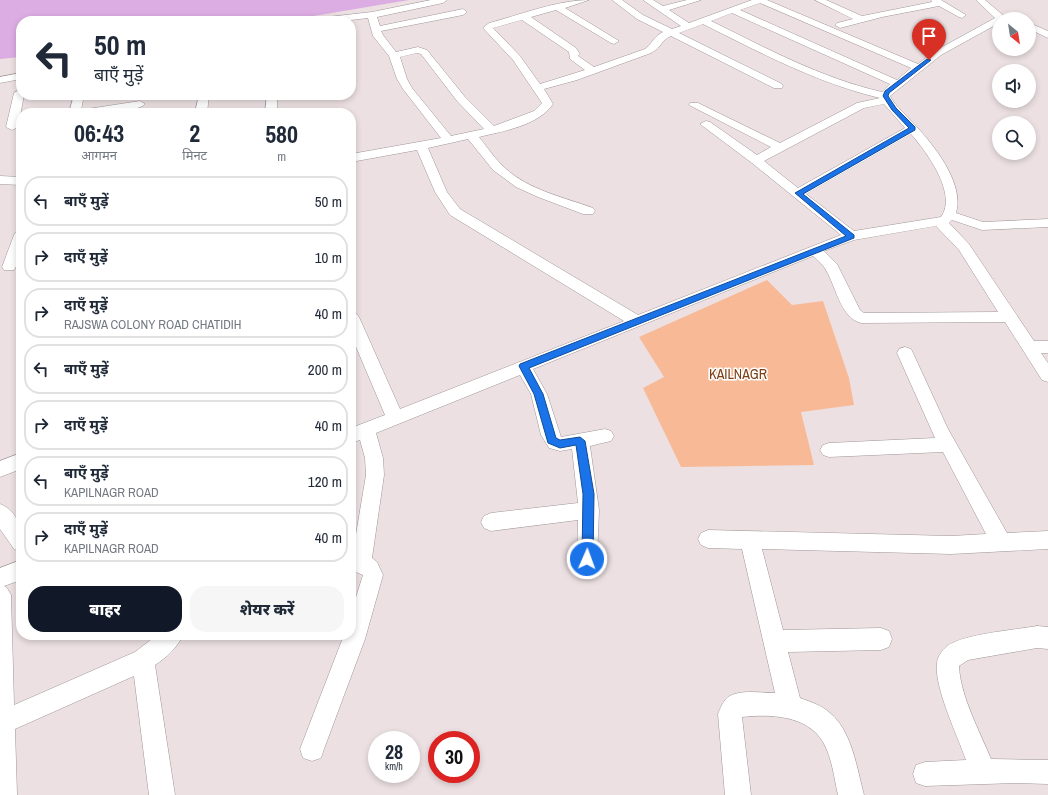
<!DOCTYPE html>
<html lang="hi">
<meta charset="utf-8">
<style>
body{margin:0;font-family:"Archivo Narrow","Noto Sans Devanagari",sans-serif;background:#f6f6f7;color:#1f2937;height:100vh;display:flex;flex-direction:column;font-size:15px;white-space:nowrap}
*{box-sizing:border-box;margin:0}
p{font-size:13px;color:#747a83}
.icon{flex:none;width:22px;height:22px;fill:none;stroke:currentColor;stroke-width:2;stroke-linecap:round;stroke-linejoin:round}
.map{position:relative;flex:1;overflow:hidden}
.panel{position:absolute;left:16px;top:108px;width:340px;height:532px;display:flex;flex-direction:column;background:#fff;border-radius:16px;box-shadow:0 2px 6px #0003}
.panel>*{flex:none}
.top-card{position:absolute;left:16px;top:16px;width:340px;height:84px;border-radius:16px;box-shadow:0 2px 6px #0003;background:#fff;color:#1f2937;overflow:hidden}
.needle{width:26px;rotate:150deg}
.controls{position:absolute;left:992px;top:12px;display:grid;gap:8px}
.controls a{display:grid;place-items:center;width:44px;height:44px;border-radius:50%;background:#fff;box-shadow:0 2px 6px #0003;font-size:20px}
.speed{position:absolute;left:368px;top:731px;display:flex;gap:8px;font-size:20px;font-weight:700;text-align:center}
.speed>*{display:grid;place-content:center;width:52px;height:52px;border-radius:50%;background:#fff;box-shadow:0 2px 6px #0003;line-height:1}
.speed small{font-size:10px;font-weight:400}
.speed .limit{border:6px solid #d22;background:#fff;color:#111}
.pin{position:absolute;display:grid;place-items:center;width:34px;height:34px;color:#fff;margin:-41px -17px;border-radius:50% 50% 50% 0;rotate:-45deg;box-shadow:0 0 4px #0007}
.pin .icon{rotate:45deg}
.me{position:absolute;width:44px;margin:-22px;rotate:2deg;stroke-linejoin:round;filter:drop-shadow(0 0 3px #0008)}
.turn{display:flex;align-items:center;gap:14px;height:84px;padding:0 12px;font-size:18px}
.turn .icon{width:52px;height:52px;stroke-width:2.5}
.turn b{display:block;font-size:28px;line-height:34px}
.eta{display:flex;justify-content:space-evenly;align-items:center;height:68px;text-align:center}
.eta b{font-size:24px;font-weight:800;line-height:28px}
.primary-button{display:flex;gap:8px;margin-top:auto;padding:8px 12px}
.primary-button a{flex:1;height:46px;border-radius:16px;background:#111827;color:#fff;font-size:16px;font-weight:800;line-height:46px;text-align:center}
.primary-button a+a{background:#f6f6f7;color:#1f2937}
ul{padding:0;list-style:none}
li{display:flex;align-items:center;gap:12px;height:50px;margin:0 8px 6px;padding:0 4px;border:2px solid #e0e1e3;border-radius:16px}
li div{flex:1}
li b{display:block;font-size:15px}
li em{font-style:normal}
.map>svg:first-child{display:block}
.green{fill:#f8ba96}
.water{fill:#dcade3}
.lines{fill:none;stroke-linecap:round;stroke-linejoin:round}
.minor-casing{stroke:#a09697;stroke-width:1}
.minor{fill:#fff;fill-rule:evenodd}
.route{fill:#1a73e8;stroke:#114b97}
.labels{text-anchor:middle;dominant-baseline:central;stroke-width:3;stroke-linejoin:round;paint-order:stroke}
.park-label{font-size:14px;fill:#7b4119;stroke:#fff}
</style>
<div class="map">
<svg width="1048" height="795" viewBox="0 0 1048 795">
<rect width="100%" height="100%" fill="#ece0e2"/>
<path class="green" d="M767,280L792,305L823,301L849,378L854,405L801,412L814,465L681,467L643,388L664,377L639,337Z"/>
<path class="water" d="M0,0H409L284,21H21V57L0,59Z"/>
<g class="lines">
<g class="minor-casing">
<g id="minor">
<path d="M431,0H447L443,3L377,17L380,26L463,9L467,12L463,15L381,31L383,35L396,52L418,47L427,50L465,97L494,126L534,111L542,103L513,60L483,28L489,23C520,15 557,0 589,0L565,8L619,41L614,44L611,43L556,10L531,17L576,48L580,54L578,56L594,67L645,49C652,44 654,36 663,32L637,19L612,0H622L643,15L672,29L681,26L643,0H653L663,6L687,0H701L669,10L689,23L752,0H767L918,64L935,51L995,18L976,0H985L1004,16L1005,19H999V23L941,55L890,96C896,107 906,115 914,124C933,144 965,183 956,213L983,222L1048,219V227L982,230L952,220L949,223L969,244L1034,341H1048V353H1041L1048,363V382L1042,380L1005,322L861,323C839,317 836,284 824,267C821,263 817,259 813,256L533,369L547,394L561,437L605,429L611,431L614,436L611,441L590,446L599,510L597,559L594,566L587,568L580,566L577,559L578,520L491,531L484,528L481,522L484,516L491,513L578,503L572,449L560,451L549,448L541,435L531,394L520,375L376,433L383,458L384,475L372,558L377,562L383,575L365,639L324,749L321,758L312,761L303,758L300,749L344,635H351V613L363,575L351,570V552H353L366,475L365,458L360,440L351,443V428L385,415L351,335V312L356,313L359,317L400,409L624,321L450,215L435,192L417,150L351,162V154L441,138L403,89L397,79L389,56L373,36L368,18L343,21H314L319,18L372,12ZM760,3L911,68L897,80L740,10ZM732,13L890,84L882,92C821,78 766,48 711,21ZM522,20L569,52L570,59L585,70L540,84L520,56L493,28ZM703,24C761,53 817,83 880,98L857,103L780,143L698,103H690L689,105L771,147L757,155L710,122L706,121L700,124L752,163L841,235L638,315L460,209L447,192L428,148L468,139L493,170L516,187L538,197L583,214H593L595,211L593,208C563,197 529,190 505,168C495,159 487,147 479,137C503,131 538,126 553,104L544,89L577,80L651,53C662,47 661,40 671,36L774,88H782L783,86L782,84L679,33ZM417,53L421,54L457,101L484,129L451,136L412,88L407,79L400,57ZM884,104L905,128L798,188L764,161L864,108ZM911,134C926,151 958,194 941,217L854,231L806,194ZM936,226L959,250L998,312L864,313L860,310L837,264L824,251L854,240Z"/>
<path d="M815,0H826L862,16L932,2L931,0H941L966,15L962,18L959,17L939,6L882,17L840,28L835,25L837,23L853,19Z"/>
<path d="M1029,23L1048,31V38L1029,29Z"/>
<path d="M21,73V79L0,83V77Z"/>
<path d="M19,90H21V95H24L18,127L12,130L6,127L14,93Z"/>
<path d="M74,95H84L81,110L140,101L145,104C138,113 83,113 69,113Z"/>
<path d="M199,95H209L207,113H195Z"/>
<path d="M267,95H277V113H265Z"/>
<path d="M0,176L21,177V185L0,184Z"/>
<path d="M21,231C21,245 22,258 14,270H4L2,267L14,235L16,232Z"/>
<path d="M905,347L911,349L913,353L948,429L1007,533L1048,531V549L951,554L762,549L783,630L881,628L889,631L892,639L889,647L881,650L788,652L800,698C811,702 821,705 830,713C852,731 857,769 864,795H838C834,778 832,757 823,742C807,715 770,714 742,717L751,795H725L718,714C720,709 723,701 728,697C740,689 762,693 775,693L742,549L708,548L701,545L698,539L701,533L708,530L951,536L986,534L943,452L829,457L823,455L820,450L823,445L829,443L935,438L897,353L899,349Z"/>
<path d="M21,453V469L0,477V461Z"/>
<path d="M0,504C21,512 21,533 21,552L14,549L0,529Z"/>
<path d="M21,560V580L4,586L7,588L11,595L14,705L135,652L157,635H183C177,648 167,657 155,665L175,795H149L134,676L15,729L17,795H0V568Z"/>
<path d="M1037,626L1048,627V649L1037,648L968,660L959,666C960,695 980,732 991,759L1048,760V784L1016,783L925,786L916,783L913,774L916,765L925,762L966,760C958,737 934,687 937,664C937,658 941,652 945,648C959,634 1016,630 1037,626Z"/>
</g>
</g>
<use href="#minor" class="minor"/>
</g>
<path class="route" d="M927,59L931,60L889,93L888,96L896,108L915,127V130L803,194L854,235V238L529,368L543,394L556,438L560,440L580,437L585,441L594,494L593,559L591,562L587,564L583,562L582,559L583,494L576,445L560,448L548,443L534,394L519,366L520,364L846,236L795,193L909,128L892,110L883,96L885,91Z"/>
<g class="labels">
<g class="park-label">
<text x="738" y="374">KAILNAGR</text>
</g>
</g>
</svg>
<div class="controls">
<a><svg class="needle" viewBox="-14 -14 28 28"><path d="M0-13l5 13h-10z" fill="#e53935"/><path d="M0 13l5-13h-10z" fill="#747a83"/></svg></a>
<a><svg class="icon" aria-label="sound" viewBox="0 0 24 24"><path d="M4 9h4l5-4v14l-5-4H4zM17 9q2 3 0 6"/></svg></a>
<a><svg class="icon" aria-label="search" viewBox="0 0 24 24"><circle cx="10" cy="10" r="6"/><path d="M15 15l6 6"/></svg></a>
</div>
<div class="speed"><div>28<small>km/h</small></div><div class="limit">30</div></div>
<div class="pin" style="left:929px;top:60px;background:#d93025"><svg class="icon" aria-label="arrive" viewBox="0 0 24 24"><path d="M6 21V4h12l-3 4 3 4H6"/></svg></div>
<svg class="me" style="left:587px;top:559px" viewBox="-20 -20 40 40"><circle r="17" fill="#1a73e8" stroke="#fff" stroke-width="3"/><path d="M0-11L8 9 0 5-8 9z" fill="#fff"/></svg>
<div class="top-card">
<div class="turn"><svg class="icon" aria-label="left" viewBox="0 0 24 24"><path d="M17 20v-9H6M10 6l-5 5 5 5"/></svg><div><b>50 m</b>बाएँ मुड़ें</div></div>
</div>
<section class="panel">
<div class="eta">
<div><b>06:43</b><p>आगमन</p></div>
<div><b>2</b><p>मिनट</p></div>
<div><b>580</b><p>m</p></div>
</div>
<ul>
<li><svg class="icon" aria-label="left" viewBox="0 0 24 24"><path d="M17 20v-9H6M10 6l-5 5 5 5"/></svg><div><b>बाएँ मुड़ें</b></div><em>50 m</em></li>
<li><svg class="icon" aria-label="right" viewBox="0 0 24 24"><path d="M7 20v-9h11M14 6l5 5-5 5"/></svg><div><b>दाएँ मुड़ें</b></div><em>10 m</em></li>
<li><svg class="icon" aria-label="right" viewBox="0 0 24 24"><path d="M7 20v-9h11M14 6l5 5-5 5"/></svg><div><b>दाएँ मुड़ें</b><p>RAJSWA COLONY ROAD CHATIDIH</p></div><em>40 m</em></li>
<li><svg class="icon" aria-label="left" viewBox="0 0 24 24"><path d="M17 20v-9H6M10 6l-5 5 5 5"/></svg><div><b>बाएँ मुड़ें</b></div><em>200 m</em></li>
<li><svg class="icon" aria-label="right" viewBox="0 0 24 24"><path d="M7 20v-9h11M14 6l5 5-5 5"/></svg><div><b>दाएँ मुड़ें</b></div><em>40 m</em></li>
<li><svg class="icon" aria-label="left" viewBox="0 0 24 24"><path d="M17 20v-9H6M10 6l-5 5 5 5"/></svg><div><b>बाएँ मुड़ें</b><p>KAPILNAGR ROAD</p></div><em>120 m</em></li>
<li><svg class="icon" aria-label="right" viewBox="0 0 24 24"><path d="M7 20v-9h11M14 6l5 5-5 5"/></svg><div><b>दाएँ मुड़ें</b><p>KAPILNAGR ROAD</p></div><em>40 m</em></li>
</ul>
<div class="primary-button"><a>बाहर</a><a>शेयर करें</a></div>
</section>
</div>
